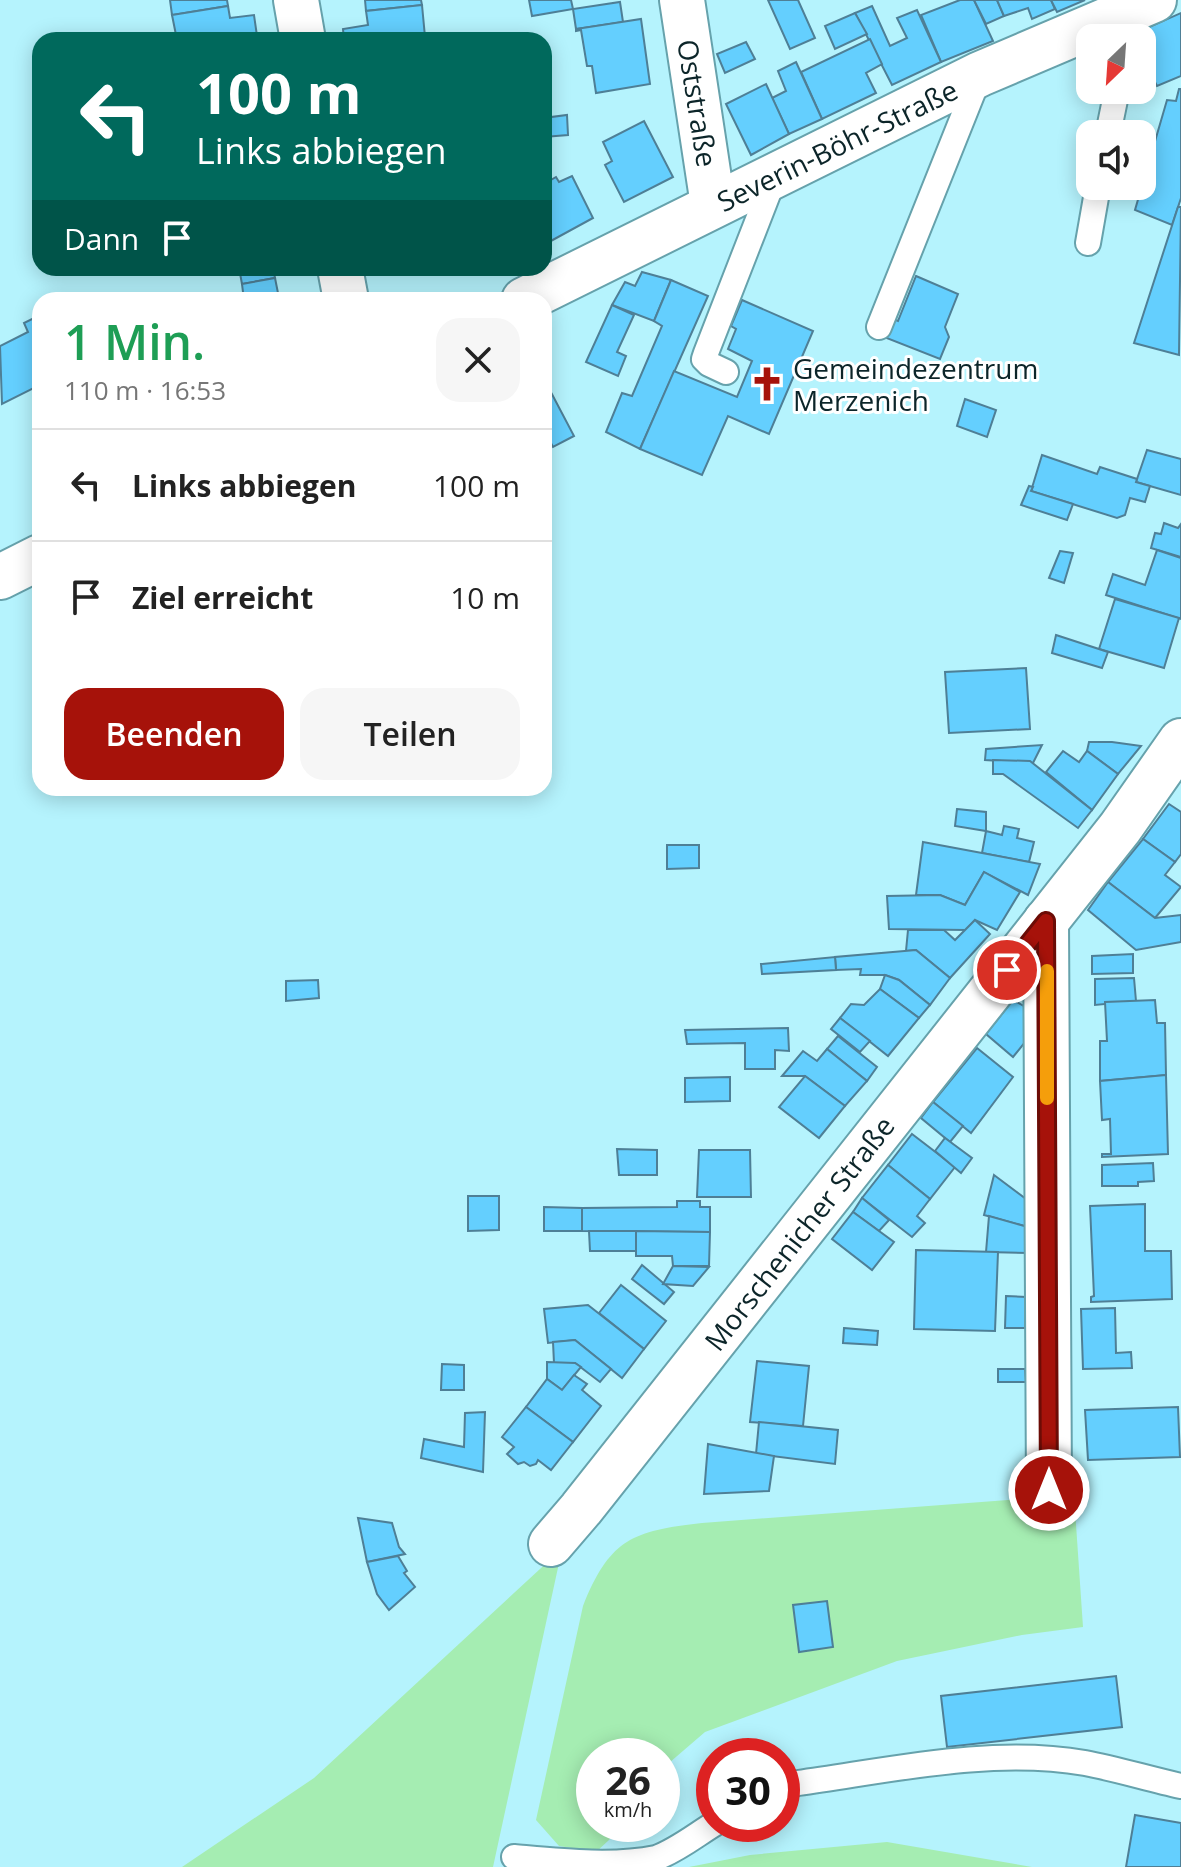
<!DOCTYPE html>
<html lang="de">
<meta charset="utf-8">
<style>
body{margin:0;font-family:"Open Sans",sans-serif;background:#f6f6f6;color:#222;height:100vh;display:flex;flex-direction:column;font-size:30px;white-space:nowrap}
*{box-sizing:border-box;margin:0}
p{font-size:26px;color:#767676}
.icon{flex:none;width:44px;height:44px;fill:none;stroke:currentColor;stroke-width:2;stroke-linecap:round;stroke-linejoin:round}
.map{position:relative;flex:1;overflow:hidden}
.panel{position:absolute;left:32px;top:292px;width:520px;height:504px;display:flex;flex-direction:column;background:#fff;border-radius:24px;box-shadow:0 4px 20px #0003}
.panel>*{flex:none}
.top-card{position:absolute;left:32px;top:32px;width:520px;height:244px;border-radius:24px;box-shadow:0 4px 20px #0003;background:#00695c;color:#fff;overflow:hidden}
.needle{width:52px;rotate:205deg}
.controls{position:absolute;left:1076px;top:24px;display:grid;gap:16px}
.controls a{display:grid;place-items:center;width:80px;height:80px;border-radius:16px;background:#fff;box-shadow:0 4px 20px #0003;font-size:40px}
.speed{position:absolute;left:576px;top:1738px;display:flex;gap:16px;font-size:40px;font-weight:700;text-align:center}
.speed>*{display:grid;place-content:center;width:104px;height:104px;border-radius:50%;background:#fff;box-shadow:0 4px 20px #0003;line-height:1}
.speed small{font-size:20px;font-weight:400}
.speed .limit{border:12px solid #d22;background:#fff;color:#111}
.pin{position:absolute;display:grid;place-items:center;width:68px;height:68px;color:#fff;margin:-34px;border:4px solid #fff;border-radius:50%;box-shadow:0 2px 8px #0007}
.me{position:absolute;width:88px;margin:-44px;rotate:0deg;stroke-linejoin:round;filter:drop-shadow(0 0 6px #0008)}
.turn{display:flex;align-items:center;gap:28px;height:168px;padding:0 32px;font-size:36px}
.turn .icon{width:104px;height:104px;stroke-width:2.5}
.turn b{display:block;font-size:56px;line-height:68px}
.then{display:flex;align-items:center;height:76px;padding:0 32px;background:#0003;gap:16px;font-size:30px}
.round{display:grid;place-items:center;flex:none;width:84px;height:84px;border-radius:24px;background:#f6f6f6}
.head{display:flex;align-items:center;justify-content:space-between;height:136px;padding:0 32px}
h1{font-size:48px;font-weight:600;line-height:60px;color:#1e9e55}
.cta{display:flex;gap:16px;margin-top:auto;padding:16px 32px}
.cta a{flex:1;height:92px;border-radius:24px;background:#a6120a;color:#fff;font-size:32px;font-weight:600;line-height:92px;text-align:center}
.cta a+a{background:#f6f6f6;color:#222}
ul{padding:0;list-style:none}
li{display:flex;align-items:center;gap:24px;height:112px;padding:0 32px;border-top:2px solid #e0e0e0}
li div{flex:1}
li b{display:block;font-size:30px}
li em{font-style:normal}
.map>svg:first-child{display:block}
.green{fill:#a5edb2}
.building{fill:#64cffe;stroke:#4e7f96;stroke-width:2}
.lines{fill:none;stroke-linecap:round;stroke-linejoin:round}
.lane-casing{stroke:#66a2ac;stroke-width:28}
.street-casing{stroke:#66a2ac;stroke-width:48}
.lane{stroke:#fff;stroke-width:24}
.street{stroke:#fff;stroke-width:44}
.route-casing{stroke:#6c0c06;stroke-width:20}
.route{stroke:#a6120a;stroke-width:14}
.slow{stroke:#f59e0b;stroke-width:14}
.labels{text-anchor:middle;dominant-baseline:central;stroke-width:6;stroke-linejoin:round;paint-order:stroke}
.street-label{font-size:28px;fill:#0c2529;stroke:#fff}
.poi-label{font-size:28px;fill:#0c2529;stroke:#fff;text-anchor:start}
</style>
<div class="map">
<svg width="1181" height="1867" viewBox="0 0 1181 1867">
<rect width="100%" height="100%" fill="#b5f3fd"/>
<g class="green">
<path d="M1074,1495L1083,1627L1022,1635L897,1661L705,1732L662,1769V1756H594V1824H621L609,1840L596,1852L559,1846L536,1820L583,1606C610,1539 632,1531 702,1523Z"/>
<path d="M553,1557L559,1563L493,1867H182L314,1778Z"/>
<path d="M887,1842L1032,1867H689L750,1855Z"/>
</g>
<g class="building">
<path d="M170,0H227L228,6L172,15Z"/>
<path d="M365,0H421L422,5L366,11Z"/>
<path d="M529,0H571L573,9L532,16Z"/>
<path d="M768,0H798L815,38L790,49Z"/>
<path d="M960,0H974L993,41L941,62L921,15Z"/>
<path d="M974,0H997L1004,16L986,24Z"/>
<path d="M997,0H1051L1055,9L1032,19L1028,8L1004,16Z"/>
<path d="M1051,0H1085L1057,12Z"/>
<path d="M620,2L623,22L576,29L573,9Z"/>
<path d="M422,5L425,37L401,40H344L343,29L368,25L366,11Z"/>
<path d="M228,6L230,18L254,15L257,36L231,40H177L172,15Z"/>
<path d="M872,6L890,46L907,38L897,18L917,10L941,62L892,85L855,13Z"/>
<path d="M855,13L867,34L835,49L825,26Z"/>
<path d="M1181,13V76L1157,86L1142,57V38H1132L1131,35Z"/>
<path d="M641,19L650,84L596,93L592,66H587L581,30L576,31V29Z"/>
<path d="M870,39L882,64L866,73L876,93L822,119L801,72Z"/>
<path d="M746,42L755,59L725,73L717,54Z"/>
<path d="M796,62L822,119L789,134L772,98L786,91L778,71Z"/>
<path d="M766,84L789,134L751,155L726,104Z"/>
<path d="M1179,89H1181V198L1172,225L1135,210L1167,100L1176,101Z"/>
<path d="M567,115L568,135L544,137V118Z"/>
<path d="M644,121L673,177L624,202L605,165L612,161L603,142Z"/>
<path d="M572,176L593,218L549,242L544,231V190L546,189L544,184L556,177L559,182Z"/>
<path d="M1178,207H1181L1179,355L1134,343Z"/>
<path d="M239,268H273L275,278L242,284Z"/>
<path d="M642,272L671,280L654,321L612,305L625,282L635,286Z"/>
<path d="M916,276L958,294L945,327L949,337L940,359L884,337L891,318L898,321Z"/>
<path d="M275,278L279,298L244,300L242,284Z"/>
<path d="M671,280L708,296L640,449L606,432L622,393L632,396L662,326L654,321Z"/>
<path d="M742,300L813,331L769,434L728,416L702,475L640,449L674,371L737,397L752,361L728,349L736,329L731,326Z"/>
<path d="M612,305L634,315L617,352L626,356L618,376L586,362Z"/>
<path d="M40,315V385L2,404L0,346L28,332L24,323Z"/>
<path d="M544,379L574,436L553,447L544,430Z"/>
<path d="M965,399L996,410L987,437L957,426Z"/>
<path d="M1147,450L1181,459V495L1136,482Z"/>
<path d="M1042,455L1097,474L1100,467L1137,479L1136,482L1150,486L1145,502L1130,498L1125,515L1117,518L1031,491Z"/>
<path d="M1029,486L1033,487L1031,491L1073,504L1067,520L1021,505Z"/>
<path d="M1164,523L1178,528L1181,524V557L1151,548L1155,533L1161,534Z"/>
<path d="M1157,550L1181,558V619L1106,595L1113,574L1145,585Z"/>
<path d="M1060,551L1073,553L1064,583L1049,578Z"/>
<path d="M1115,599L1179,618L1164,668L1099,649Z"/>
<path d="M1056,635L1108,652L1102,668L1052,653Z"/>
<path d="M1026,668L1030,729L949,733L945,672Z"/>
<path d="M1089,742H1112L1141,746L1118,774L1087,751Z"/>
<path d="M1042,745L1033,763L985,760L986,749Z"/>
<path d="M1063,751L1079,762L1087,751L1118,774L1092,810L1046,772Z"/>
<path d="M993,760L1030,761L1092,810L1078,828L1003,774H993Z"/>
<path d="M1169,804L1181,812V854L1175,862L1143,839Z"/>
<path d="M957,809L986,812V831L955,826Z"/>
<path d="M1004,826L1019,829L1017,838L1034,842L1029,862L982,853L986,831L1002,835Z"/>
<path d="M1143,839L1175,862L1165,875L1181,887L1155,918L1108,882Z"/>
<path d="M923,842L982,853L1040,864L1028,895L984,872L965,905L940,895H916Z"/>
<path d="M667,845H699V868L667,869Z"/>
<path d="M984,872L1020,892L997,930L975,920L966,930L889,929L887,896L940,895L965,905Z"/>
<path d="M1108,882L1155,918L1181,915V942L1136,950L1088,910Z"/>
<path d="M975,920L990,934L950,978L916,950L906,951L908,930H944L955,940Z"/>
<path d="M916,950L950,978L930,1005L899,980L885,975H860L861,969L836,970L835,957Z"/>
<path d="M1133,954V973L1092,974V956Z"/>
<path d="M835,957L836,970L762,974L761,964Z"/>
<path d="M885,975L899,980L930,1005L919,1018L880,989Z"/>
<path d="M1134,978L1136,1001L1095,1005V979Z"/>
<path d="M318,980L319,998L286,1001V981Z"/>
<path d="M880,989L919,1018L888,1056L840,1018L851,1004L864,1005Z"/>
<path d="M1013,1000L1033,1011L1034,1031L1013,1057L986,1034Z"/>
<path d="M1155,1000L1157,1023H1165L1166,1075L1100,1081V1041H1107L1105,1002Z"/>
<path d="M840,1018L870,1041L860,1052L831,1029Z"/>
<path d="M788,1028L789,1051L775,1050V1069H745V1043L687,1044L685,1030Z"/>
<path d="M838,1036L877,1067L867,1081L827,1049Z"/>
<path d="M977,1048L1013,1077L971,1133L933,1102Z"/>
<path d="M827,1049L867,1081L845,1106L805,1076H782L803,1051L817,1061Z"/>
<path d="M1166,1075L1168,1154L1102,1157V1154H1111L1110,1119L1102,1120L1100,1081Z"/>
<path d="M805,1076L845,1106L819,1138L779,1107Z"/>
<path d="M730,1077V1101L685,1102V1078Z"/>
<path d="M933,1102L963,1126L950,1142L921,1118Z"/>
<path d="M912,1134L955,1167L930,1199L888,1165Z"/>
<path d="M945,1138L972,1158L961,1173L935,1151Z"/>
<path d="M617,1149L657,1150V1175H619Z"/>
<path d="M699,1150H750L751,1197H697Z"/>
<path d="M1153,1163L1154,1181L1138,1182V1186H1102V1165Z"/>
<path d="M888,1165L930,1199L917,1216L925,1223L912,1237L862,1198Z"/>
<path d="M994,1175L1030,1202L1028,1227L984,1215Z"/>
<path d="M468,1196H499V1230L468,1231Z"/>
<path d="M862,1198L889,1220L879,1231L853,1212Z"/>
<path d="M677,1201H700V1207H710V1232L582,1231V1208L677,1207Z"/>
<path d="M1145,1204V1251H1171L1172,1299L1091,1302V1297L1094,1296L1090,1206Z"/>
<path d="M544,1207L582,1208V1231H544Z"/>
<path d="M853,1212L894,1242L872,1270L832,1239Z"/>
<path d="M989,1216L1028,1227V1253L986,1252Z"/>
<path d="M589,1231H636L637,1251H590Z"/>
<path d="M636,1231L710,1232L709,1266H673L672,1256H636Z"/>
<path d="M916,1250L998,1252L995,1331L914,1329Z"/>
<path d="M642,1265L674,1292L664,1304L632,1279Z"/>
<path d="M673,1266L709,1267L693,1286L663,1284Z"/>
<path d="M621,1285L666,1321L644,1349L599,1313Z"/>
<path d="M1006,1296L1026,1297L1025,1328H1005Z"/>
<path d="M588,1305L644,1349L622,1378L575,1340L548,1343L544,1309Z"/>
<path d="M1115,1308L1116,1353L1131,1352L1132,1368L1083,1369L1081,1309Z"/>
<path d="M844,1328L878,1331L877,1345L843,1343Z"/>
<path d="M575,1340L611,1369L600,1382L575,1363H554L553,1342Z"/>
<path d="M757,1361L809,1366L803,1426L750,1422Z"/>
<path d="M547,1362L575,1363L581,1367L562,1390L547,1379Z"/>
<path d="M442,1364L464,1365V1390H441Z"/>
<path d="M998,1369H1025L1026,1382H998Z"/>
<path d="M574,1375L587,1384L582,1390L601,1406L573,1442L526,1407L547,1379L562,1390Z"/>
<path d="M526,1407L573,1442L551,1470L538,1460L536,1464L530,1466L524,1462L518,1464L507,1454L514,1447L502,1437Z"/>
<path d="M1178,1407L1180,1457L1088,1460L1085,1410Z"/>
<path d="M485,1412L483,1472L421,1458L424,1439L464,1447L465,1413Z"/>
<path d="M759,1422L838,1430L835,1464L756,1454Z"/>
<path d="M708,1444L774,1456L769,1491L704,1494Z"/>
<path d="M358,1518L392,1523L399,1547L405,1554L367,1562Z"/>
<path d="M398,1556L407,1571L404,1573L415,1587L389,1610L377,1594L367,1562Z"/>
<path d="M827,1601L833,1647L799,1652L793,1605Z"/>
<path d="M1116,1676L1122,1727L947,1747L941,1696Z"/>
<path d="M1135,1815L1181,1823V1867H1126Z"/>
</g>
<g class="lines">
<g class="lane-casing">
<g id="lane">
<path d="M1108,134L1117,90"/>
<path d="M1088,243L1098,186"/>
<path d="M879,327L979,77"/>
<path d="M726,372L709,364L704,359L706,353L775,176"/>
<path d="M782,1788L798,1783C892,1770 991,1747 1085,1763C1117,1769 1149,1779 1181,1786"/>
<path d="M514,1857C559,1861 612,1867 656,1858C676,1851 696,1835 714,1824"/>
</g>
</g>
<g class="street-casing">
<g id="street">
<path d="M296,0L303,40"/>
<path d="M682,0L713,205"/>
<path d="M340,268L346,300"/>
<path d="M524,300L980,74L1154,0"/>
<path d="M0,577L40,557"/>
<path d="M1046,921L1049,1490"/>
<path d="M551,1544L581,1509L1120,828L1181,741"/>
</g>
</g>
<use href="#lane" class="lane"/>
<use href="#street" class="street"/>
</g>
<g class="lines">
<g class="route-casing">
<path id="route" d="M1007,970L1046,921L1049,1490"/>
</g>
<use href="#route" class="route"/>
<path class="slow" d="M1047,971V1098"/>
</g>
<defs>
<g id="church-bare" transform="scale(2.76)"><path d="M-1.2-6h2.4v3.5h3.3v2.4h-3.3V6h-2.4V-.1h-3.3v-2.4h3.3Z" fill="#a6120a" stroke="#fff" stroke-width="2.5" paint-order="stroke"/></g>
</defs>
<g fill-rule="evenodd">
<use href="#church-bare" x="767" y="384"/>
</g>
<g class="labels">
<g class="street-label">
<text transform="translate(698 103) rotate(81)">Oststraße</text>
<text transform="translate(837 145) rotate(-26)">Severin-Böhr-Straße</text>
<text transform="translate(799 1233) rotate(-52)">Morschenicher Straße</text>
</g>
<g class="poi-label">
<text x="793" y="368">Gemeindezentrum<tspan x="793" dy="32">Merzenich</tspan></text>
</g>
</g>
</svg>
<div class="controls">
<a><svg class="needle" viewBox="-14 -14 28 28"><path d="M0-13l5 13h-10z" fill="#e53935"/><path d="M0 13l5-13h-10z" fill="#767676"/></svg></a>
<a><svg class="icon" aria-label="sound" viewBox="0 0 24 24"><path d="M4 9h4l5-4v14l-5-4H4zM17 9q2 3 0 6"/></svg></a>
</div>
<div class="speed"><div>26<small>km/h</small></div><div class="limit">30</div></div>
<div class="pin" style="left:1007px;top:970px;background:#d93025"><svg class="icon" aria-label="arrive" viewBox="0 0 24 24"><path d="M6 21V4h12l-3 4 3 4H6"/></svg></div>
<svg class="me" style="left:1049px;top:1490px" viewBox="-20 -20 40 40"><circle r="17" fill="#a6120a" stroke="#fff" stroke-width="3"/><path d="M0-11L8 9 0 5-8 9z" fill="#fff"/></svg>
<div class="top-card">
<div class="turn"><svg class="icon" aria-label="left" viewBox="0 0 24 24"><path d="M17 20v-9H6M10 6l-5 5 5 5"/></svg><div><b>100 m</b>Links abbiegen</div></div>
<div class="then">Dann<svg class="icon" aria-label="arrive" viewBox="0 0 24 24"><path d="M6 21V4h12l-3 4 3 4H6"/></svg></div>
</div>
<section class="panel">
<div class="head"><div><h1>1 Min.</h1><p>110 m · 16:53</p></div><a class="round"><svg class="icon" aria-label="close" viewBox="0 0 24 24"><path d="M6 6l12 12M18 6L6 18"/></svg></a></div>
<ul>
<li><svg class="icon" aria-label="left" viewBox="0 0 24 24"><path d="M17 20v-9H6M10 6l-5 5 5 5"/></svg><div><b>Links abbiegen</b></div><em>100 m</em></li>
<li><svg class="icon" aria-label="arrive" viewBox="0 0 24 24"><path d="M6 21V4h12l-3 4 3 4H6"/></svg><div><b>Ziel erreicht</b></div><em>10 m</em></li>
</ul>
<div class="cta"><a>Beenden</a><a>Teilen</a></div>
</section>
</div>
